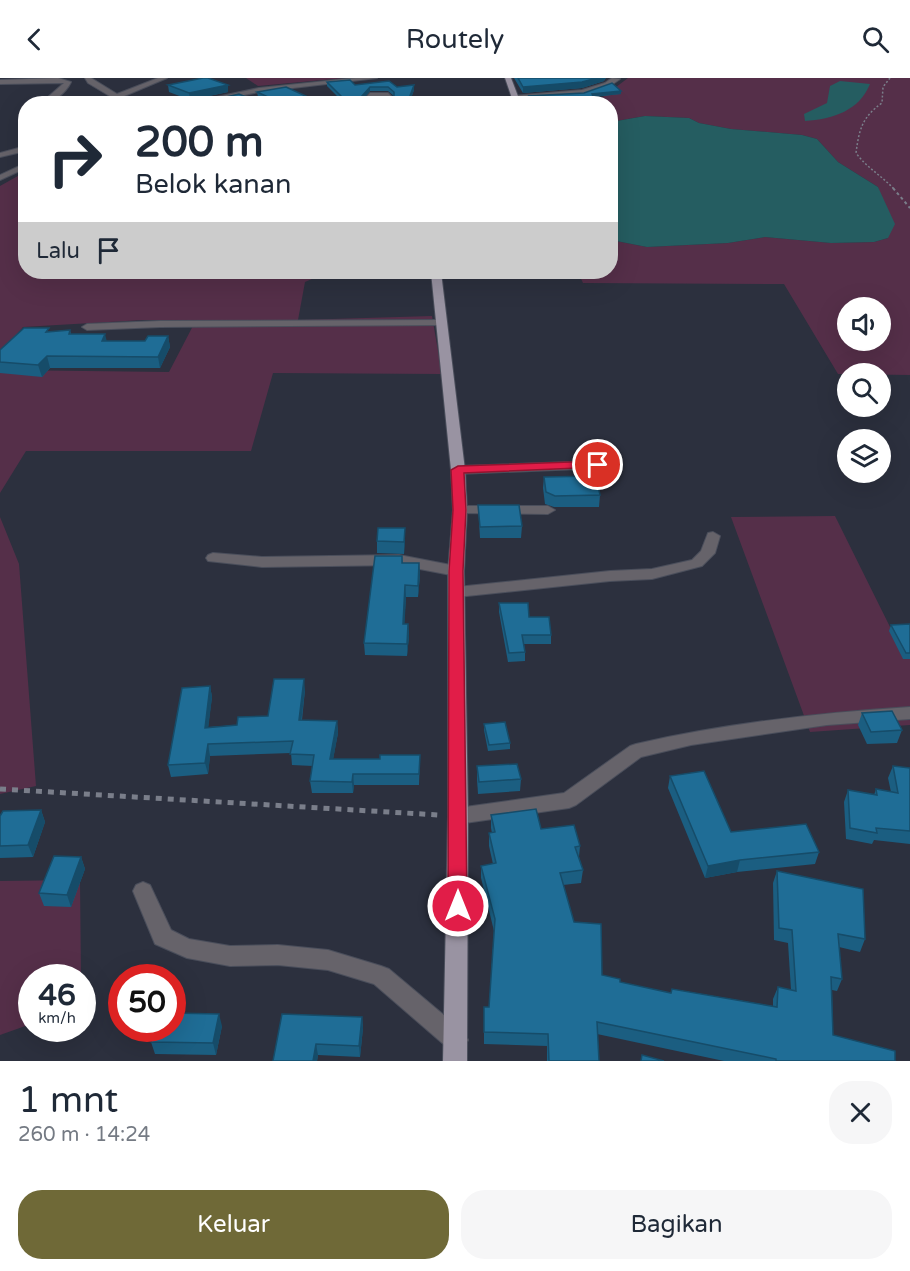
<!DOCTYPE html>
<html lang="id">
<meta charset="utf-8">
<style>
body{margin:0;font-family:"Varela Round",sans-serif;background:#f6f6f7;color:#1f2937;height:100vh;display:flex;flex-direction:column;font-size:22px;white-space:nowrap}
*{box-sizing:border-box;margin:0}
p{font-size:20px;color:#747a83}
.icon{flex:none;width:33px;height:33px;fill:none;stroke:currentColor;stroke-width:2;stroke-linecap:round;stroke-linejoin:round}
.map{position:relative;height:983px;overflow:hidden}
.details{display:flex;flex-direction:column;background:#fff;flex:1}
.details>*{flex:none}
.banner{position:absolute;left:18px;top:18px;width:600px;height:183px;border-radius:24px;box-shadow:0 6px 24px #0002;background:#fff;color:#1f2937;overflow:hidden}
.buttons{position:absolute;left:837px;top:219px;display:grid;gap:12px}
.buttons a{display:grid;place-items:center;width:54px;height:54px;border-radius:50%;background:#fff;box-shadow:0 6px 24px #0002;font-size:30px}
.speed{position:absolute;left:18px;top:886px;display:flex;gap:12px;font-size:30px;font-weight:700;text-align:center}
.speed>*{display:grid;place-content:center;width:78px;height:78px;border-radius:50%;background:#fff;box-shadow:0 6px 24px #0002;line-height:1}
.speed small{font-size:15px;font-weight:400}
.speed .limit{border:9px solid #d22;background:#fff;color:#111}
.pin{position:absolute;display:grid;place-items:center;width:51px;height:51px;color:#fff;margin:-26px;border:3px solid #fff;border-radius:50%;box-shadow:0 2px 6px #0007}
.me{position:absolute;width:66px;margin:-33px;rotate:0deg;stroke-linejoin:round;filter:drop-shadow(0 0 4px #0008)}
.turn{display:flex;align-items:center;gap:21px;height:126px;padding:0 18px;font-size:27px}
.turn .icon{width:78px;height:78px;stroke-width:2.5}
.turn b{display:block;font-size:42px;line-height:51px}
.then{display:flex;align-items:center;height:57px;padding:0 18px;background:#0003;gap:12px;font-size:22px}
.round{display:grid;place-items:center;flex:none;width:63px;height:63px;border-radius:24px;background:#f6f6f7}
.headline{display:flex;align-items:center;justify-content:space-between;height:102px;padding:0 18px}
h1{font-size:36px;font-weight:600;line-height:45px}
.button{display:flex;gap:12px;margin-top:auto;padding:12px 18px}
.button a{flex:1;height:69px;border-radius:24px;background:#6f6937;color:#fff;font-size:24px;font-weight:600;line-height:69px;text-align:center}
.button a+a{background:#f6f6f7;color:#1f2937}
header{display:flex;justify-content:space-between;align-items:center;height:78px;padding:0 18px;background:#fff;font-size:27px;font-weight:600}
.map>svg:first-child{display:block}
.green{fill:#552f49;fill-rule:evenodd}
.water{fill:#255d61}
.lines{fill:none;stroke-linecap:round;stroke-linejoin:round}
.minor-casing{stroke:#4a4e5b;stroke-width:2}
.major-casing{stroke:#4a4e5b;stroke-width:2}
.path-far2{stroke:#7a7e8a;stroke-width:1.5;stroke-dasharray:2 2;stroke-linecap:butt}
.path-far1{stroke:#7a7e8a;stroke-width:2;stroke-dasharray:3 3;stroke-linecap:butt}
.path{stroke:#7a7e8a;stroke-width:5;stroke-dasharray:6 6;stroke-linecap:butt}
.minor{fill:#66636a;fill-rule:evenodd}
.major{fill:#9993a2;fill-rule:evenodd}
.wall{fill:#1b5e81}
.shaded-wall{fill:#164c69}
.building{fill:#1f6d96;stroke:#164c69;stroke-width:1.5}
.route{fill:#e11d48;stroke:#92132f;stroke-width:1.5}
</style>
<header><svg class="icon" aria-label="back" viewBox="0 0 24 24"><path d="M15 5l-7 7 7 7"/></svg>Routely<svg class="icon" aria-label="search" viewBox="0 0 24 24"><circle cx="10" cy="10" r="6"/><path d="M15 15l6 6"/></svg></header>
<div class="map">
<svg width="910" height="983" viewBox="0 0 910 983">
<rect width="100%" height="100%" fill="#2c303e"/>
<g class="green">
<path d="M246,0H345L258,8Z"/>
<path d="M628,0H910V297L838,296L784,206L583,205L578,194H610L611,162L647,169L728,165L765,159L831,165L874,164L888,160L878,109L838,84L817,61L802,57L731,51L699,45L689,40L645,38L611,44L610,26L595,25ZM848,230H880V262H848Z"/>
<path d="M25,94L26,194H328L305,204L298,242L432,238L442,296L273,295L251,373H26L0,415V292L169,294L196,242H143L23,249L0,276V108Z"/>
<path d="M835,438L893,555L910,556V647L810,654L731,439Z"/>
<path d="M0,439L19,486L36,708L0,716Z"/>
<path d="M80,802L81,900H32L31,946L0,957V803Z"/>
</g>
<g class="water">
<path d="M840,3L870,6C859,33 833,41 805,43L804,36L827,25L830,8Z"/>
<path d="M645,38L689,40L699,45L731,51L802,57L817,61L838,84L878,109L895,146L888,160L874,164L831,165L765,159L728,165L647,169L611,162V44Z"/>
</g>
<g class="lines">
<g class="minor-casing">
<g id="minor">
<path d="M58,0L71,4C66,15 52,26 40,26L64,5L0,6V2Z"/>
<path d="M85,0H91L117,16L158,0H167L122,19L132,26H123L88,5Z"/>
<path d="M355,0H377L259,14L200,26H184L259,10Z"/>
<path d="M612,0L620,1C593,23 548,19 515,20L512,18L582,12L605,5Z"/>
<path d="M370,15H388L393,20L379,25L364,22ZM374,18L386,19L372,20Z"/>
<path d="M26,68V73L0,79V75Z"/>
<path d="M26,85V90L0,102V97Z"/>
<path d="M442,242L446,243V247L160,249L87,252L82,249L87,246L160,243Z"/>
<path d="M598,383L603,384L605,387L603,390L458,396L451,392L458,388Z"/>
<path d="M460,428H548L555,432L548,436L455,435L453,432Z"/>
<path d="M713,454L720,458L715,475L702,488L652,501L610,503L457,519L449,514L457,509L610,493L652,491L692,482L701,473L708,455Z"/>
<path d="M213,475L262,479L399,477L456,488L464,493L456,498L399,487L262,489L208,483L206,480L208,477Z"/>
<path d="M910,629V641L827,647L691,667L641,679L576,727L569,730L458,746L451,743L448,738L451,733L458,730L564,715L630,668L636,666C726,645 818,635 910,629Z"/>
<path d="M143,804L150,807L171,852L189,861L230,868L278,867L328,872L381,888L389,891L464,954L468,962L464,970L456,973L448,970L374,906L328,892L278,887L230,888L187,880L155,866L133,813L136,807Z"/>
</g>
</g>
<g class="major-casing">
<g id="major">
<path d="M505,0H511L521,26H514Z"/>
<path d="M431,194H441L465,392L467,432L464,493L468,738L467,983H443L448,738V493L453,432L451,392Z"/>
</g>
</g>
<path class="path-far2" d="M890,0L883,9L882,25C862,39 859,52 856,75C867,90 882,98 894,111"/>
<path class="path-far1" d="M893,110L910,130"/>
<path class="path" d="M0,711L439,737"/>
<use href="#minor" class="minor"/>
<use href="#major" class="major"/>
</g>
<g class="wall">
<path d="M514,0H606L605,1L604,3L582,10L523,15Z"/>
<path d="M327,4L355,7L397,9L414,7V12L409,26H376V22L394,18L388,13H370L365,19L373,22V26H345L327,8Z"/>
<path d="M168,7L228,14L190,22L169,14Z"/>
<path d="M257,14L323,26L256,23L267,24L258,19Z"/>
<path d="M621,16L593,19L596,26H532L529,22V18Z"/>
<path d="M70,252L71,256L107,263H145L168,258L170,269L160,290H50L42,299L0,295V272L50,254Z"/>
<path d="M544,399L600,417L599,429H554L545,426L543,410Z"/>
<path d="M478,427L522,448L521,460H480Z"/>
<path d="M405,450V461L404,476L377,475V463Z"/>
<path d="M402,478L403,485H419L420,497L418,519H406L404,546H408L409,558L407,578L365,577L364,565Z"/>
<path d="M499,525L529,539L551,557V566H524L525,574V583L508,584L499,534Z"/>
<path d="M910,546V581H903L889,553L891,547Z"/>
<path d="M210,608L212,619L208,649L237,647L268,638L305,612L302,642L337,643L338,655L333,681H380L420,677L419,707H354L353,715H312L310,703L313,688L292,687L291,675L210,678L208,696L171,699L168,687Z"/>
<path d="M862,635L902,652L897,665L867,666L858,647Z"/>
<path d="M484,646L510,665V671L488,673L484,652Z"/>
<path d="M477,688L521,701L520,713L478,716L477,701Z"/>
<path d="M893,688L910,690V766L874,762L872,766L846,761L844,724L848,712L874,717L876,711L891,714L888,700Z"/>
<path d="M670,698L731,754L819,774L815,786L737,794L705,800L668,710Z"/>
<path d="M41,732L45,744L33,779L0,780V738Z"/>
<path d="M491,737L541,751L580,768L579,779L583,792L581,805L563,807L574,844L602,897L620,904L671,915L672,911L773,928V921L778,909L791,912L788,865L774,862L773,805L777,793L865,861L860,874L839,869L842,901L837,913L832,912L833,957L895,983H724L597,956L599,983H547V968L484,966V929H489L494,853L481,800V788L493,786L489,768V755H492L491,750Z"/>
<path d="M81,779L85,791L71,829L44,828L39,815Z"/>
<path d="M362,939L363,950L360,979L318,977L317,983H273Z"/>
<path d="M222,948L216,977L155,976L151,964Z"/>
</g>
<g class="shaded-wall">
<path d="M597,0H606L605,1L604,3L582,10L523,15V9Z"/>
<path d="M228,7V14L190,22L189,15Z"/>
<path d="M414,7V12L409,26H407Z"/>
<path d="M370,9V13L362,22V18Z"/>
<path d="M621,13V16L592,19V16Z"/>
<path d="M373,22V26H361Z"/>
<path d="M105,256L108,268L102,263Z"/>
<path d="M168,258L170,269L160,290L158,279Z"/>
<path d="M47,278L50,290L42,299L38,287Z"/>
<path d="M405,450V461L404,476V464Z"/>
<path d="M419,485L420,497L418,519V508Z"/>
<path d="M405,507L406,519L404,558L403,546Z"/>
<path d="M408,546L409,558L407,578V566Z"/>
<path d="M304,601L305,612L300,653L299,642Z"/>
<path d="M210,608L212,619L207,661L205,650Z"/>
<path d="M337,643L338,655L331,693L330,681Z"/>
<path d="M208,666L210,678L208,696L205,685Z"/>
<path d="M353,696L354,707L353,715L352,704Z"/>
<path d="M41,732L45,744L33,779L28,767Z"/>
<path d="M81,779L85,791L71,829L67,817Z"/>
<path d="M740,782L737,794L705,800L708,788Z"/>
<path d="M219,936L222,948L216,977L213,965Z"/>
<path d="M362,939L363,950L360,979L359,968Z"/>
<path d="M316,966L318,977L317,983H313Z"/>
</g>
<g class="building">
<path d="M203,0H208L228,7L189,15L168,7Z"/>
<path d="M518,0H597L582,4L523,9Z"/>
<path d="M350,2L355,7L389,3L397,9L414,7L407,26H380L376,22L394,18V14L388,9H370L362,18L373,22L361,26H349L327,4Z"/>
<path d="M612,5L621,13L592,16L596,26L535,25L529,18L584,15Z"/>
<path d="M286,9L323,26H195L239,16L256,23L267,24L268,19L257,14Z"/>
<path d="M24,250H49L46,254L70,252L69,256H105L102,263H145L148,258H168L158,279L47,278L38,287L0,284V272Z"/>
<path d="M596,398L600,417L555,418L546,414L544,399Z"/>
<path d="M478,427H519L522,448L480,449Z"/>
<path d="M378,450H405L404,464L377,463Z"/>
<path d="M375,478H402V485H419L418,508L405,507L403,546H408L407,566L364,565Z"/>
<path d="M499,525H528L529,539H549L551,557H522L525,574L509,575Z"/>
<path d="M910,546V575H906L891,547Z"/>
<path d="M274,601H304L299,642L337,643L330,681H380V677H420L419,696H353L352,704L310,703L314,677L290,676L293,663L208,666L205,685L168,687L182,610L210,608L205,650L237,647L238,639L268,638Z"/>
<path d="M892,633L902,652L871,654L862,635Z"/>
<path d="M505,644L510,665L489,667L484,646Z"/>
<path d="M517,686L521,701L479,704L477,688Z"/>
<path d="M893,688L910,690V753L876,750L877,755L850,750L848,712L877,717L876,711L898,715Z"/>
<path d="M704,693L731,754L806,746L819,774L740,782L708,788L670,698Z"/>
<path d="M536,731L541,751L574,747L580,768L575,769L583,792L560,795L574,844L601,846L602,897L620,901V904L671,915L672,911L777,929L778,909L796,913L792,852L779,850L777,793L863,811L865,861L838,856L842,901L831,899L833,957L895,973V983H776V981L597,944L599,983H549L548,956L484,954V929H489L495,841L481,788L496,785L489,755L495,754L491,737Z"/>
<path d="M41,732L28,767L0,768V738L3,733Z"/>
<path d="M54,778L81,779L67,817L39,815Z"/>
<path d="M172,935L219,936L213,965L151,964L154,951H172Z"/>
<path d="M282,936L362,939L359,968L316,966L313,983H273Z"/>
<path d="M642,977L664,983H641Z"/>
</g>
<path class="route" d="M598,383L604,387L602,389L464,395L466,432L463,493L467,828L464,833L458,836L451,833L448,828L449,493L453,432L451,392L458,388Z"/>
</svg>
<div class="buttons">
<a><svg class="icon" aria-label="sound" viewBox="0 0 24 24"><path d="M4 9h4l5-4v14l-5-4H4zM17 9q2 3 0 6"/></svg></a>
<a><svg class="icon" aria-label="search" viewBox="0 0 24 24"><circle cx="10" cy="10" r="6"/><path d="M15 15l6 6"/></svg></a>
<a><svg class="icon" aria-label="layers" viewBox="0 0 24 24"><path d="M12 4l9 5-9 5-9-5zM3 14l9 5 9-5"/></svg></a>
</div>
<div class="speed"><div>46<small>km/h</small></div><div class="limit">50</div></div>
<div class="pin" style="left:598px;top:387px;background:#d93025"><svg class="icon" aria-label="arrive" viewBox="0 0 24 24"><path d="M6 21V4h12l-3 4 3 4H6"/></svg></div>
<svg class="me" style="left:458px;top:828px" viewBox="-20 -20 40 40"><circle r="17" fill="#e11d48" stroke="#fff" stroke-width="3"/><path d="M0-11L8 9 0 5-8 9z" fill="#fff"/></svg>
<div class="banner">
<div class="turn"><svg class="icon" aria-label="right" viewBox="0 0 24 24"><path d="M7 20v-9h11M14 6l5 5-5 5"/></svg><div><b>200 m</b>Belok kanan</div></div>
<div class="then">Lalu<svg class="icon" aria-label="arrive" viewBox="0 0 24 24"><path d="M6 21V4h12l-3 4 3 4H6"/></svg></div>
</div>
</div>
<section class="details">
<div class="headline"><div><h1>1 mnt</h1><p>260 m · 14:24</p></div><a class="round"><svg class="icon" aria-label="close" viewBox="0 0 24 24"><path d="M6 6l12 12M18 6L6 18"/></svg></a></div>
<div class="button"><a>Keluar</a><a>Bagikan</a></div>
</section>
